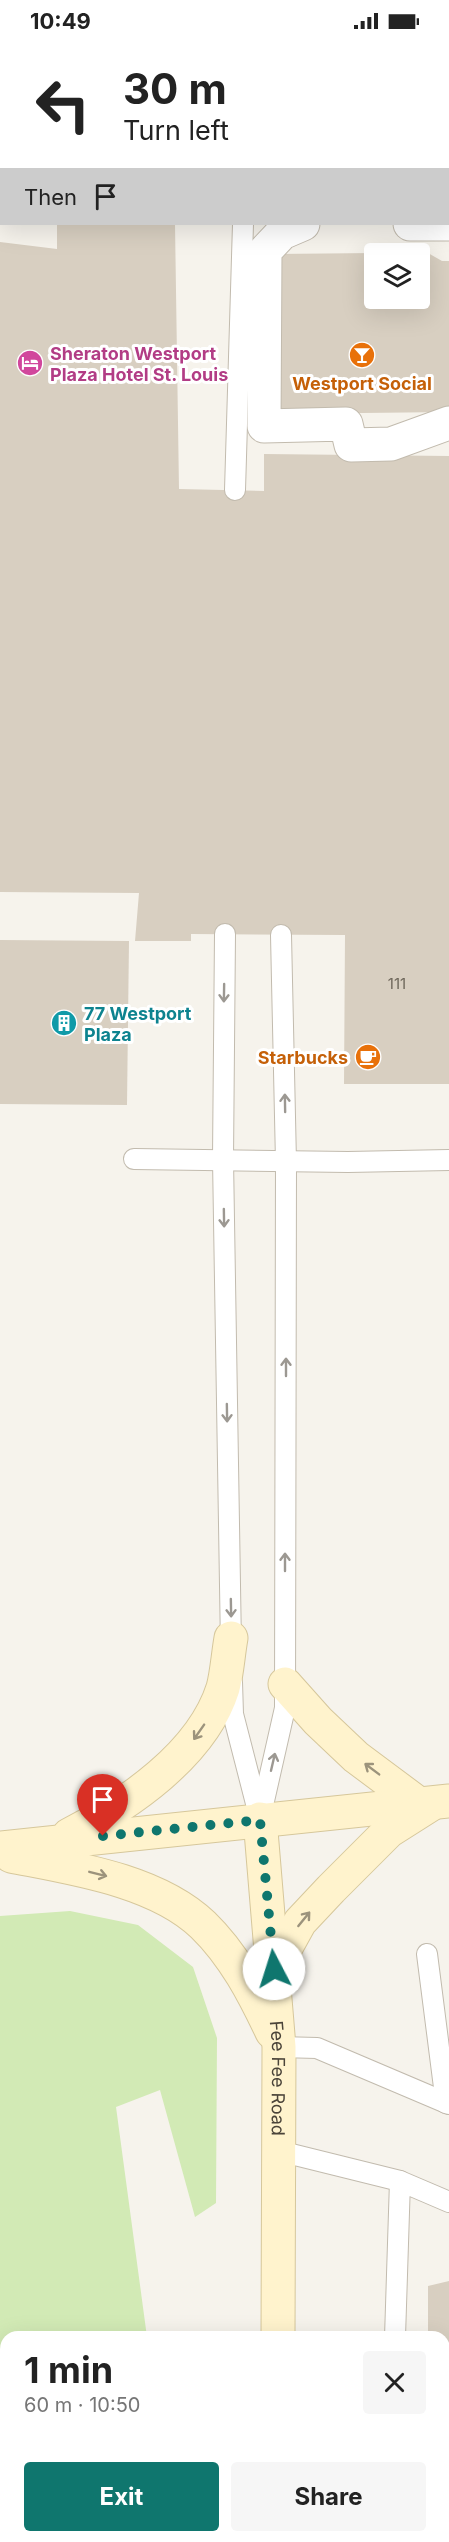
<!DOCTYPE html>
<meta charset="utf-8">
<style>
body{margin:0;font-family:Inter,sans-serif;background:#f6f6f6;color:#222;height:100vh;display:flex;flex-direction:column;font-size:22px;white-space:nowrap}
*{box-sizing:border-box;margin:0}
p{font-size:20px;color:#767676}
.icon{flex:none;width:33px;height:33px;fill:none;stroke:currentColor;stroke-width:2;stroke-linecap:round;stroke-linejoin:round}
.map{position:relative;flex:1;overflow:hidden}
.drawer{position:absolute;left:0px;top:2289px;width:450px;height:212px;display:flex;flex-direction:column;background:#fff;border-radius:18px 18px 0 0;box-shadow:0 6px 24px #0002}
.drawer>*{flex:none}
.top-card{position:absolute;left:0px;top:0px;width:450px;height:183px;box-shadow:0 6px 24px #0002;background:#fff;color:#222;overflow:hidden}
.tools{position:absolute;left:364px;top:201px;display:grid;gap:12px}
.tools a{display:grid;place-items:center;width:66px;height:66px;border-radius:6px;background:#fff;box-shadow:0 6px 24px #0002;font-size:30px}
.pin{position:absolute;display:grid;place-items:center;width:51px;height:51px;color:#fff;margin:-62px -26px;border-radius:50% 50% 50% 0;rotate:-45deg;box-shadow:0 0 6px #0007}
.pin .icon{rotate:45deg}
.me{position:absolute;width:66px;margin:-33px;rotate:355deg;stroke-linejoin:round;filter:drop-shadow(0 0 4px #0008)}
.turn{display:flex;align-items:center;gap:21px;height:126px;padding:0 24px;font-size:27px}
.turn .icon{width:78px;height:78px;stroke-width:2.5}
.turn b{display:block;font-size:42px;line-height:51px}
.then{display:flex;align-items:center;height:57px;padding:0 24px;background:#0003;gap:12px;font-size:22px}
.round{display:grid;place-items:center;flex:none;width:63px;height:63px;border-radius:6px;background:#f6f6f6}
.overview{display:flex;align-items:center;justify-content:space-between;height:102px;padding:0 24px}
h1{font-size:36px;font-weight:700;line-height:45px}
.cta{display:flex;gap:12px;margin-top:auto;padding:12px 24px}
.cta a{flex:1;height:69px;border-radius:6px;background:#0f766e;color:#fff;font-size:24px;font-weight:700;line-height:69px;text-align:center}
.cta a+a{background:#f6f6f6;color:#222}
.status{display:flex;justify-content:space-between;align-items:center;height:42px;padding:0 30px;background:#fff;direction:ltr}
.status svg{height:16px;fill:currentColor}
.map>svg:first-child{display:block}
.green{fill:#d2eab5}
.building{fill:#d8cfc1}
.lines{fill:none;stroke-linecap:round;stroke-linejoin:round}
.lane-casing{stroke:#c2bbae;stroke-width:22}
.street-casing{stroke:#c2bbae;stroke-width:35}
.secondary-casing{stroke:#d6c79b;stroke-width:35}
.lane{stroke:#fff;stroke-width:20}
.street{stroke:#fff;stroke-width:33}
.secondary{stroke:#fff3cd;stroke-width:33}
.oneway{stroke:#9c9892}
.oneway2{stroke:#9c937c}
.route{stroke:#0f766e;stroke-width:10;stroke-dasharray:0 18}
.labels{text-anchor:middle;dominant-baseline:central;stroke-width:6;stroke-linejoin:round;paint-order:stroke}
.number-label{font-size:15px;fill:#6e675b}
.hotel-label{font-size:18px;font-weight:bold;fill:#b23c85;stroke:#fff;text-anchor:start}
.food-label{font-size:18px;font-weight:bold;fill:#c56008;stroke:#fff}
.culture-label{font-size:18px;font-weight:bold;fill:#0d838f;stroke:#fff;text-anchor:start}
.street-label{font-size:18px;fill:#4b4439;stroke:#fff}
</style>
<div class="status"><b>10:49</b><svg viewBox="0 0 49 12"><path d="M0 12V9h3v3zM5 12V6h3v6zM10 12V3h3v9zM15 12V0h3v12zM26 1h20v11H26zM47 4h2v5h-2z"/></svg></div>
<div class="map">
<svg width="449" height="2500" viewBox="0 0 449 2500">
<rect width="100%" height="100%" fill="#f6f3ec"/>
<g class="green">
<path d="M70,1869L138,1883L193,1925L217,1996L216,2161L195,2175L160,2048L116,2065L147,2295H6V2441L0,2439V1874Z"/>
<path d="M123,2495H173L174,2500H134Z"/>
</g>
<g class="building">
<path d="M57,182H175L179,447L264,449V412L449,414V1042H344L345,893L191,892V899H135L139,851L0,850V200L57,207Z"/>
<path d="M375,211V256H420V211H428L442,219H449V370L276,372L275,212Z"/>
<path d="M0,898L129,899L127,1063L0,1062Z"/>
<path d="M449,2239V2500H433L434,2494H444V2295H428V2244Z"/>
</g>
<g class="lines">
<g class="lane-casing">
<g id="lane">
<path d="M53,2L56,0"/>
<path d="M0,31L2,30"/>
<path d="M0,87H2"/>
<path d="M0,129H2"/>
<path d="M448,157H449"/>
<path d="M235,448L243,182"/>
<path d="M225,892L223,1117L231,1604"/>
<path d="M134,1117L348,1120L449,1118"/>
<path d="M232,1640L233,1672L260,1777"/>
<path d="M261,1772L285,1666L286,1120L281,893"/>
<path d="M427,1912L446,2061"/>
<path d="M279,2005L317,2006L449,2062"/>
<path d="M279,2109L400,2139"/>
<path d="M395,2295L400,2139L449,2160"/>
<path d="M0,2496L27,2500"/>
<path d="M388,2500V2494"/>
</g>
</g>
<g class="street-casing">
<g id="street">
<path d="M303,182L282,191L265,209L264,384L346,382L351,403L391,402L449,381"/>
<path d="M410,182H449"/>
</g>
</g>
<g class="secondary-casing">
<g id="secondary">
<path d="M285,1642L318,1679L356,1715L419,1762"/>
<path id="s1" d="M260,1777L279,2005L278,2295"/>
<path d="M69,1793C127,1763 202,1713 223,1646C227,1631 228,1613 231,1596"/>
<path d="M0,1806L449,1759"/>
<path d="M11,1814C72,1826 156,1838 203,1883C234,1913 254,1952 272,1990"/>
<path d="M274,1927L300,1880L331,1847L389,1789L430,1763"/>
<path d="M277,2500V2494"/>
</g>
</g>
<use href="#lane" class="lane"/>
<use href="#street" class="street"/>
<use href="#secondary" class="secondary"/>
</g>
<defs><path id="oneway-shaft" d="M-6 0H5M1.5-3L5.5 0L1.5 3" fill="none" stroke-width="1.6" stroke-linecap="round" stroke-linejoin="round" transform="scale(1.5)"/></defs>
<g class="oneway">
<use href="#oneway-shaft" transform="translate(224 951) rotate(91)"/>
<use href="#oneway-shaft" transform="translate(285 1061) rotate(-91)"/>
<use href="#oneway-shaft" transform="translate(224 1176) rotate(89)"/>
<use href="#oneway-shaft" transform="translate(286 1325) rotate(-90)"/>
<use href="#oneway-shaft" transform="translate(227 1371) rotate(89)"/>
<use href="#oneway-shaft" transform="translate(285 1520) rotate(-90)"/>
<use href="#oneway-shaft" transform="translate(231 1566) rotate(89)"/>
<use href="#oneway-shaft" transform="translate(273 1720) rotate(-77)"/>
</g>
<g class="oneway2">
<use href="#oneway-shaft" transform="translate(199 1690) rotate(125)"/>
<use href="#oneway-shaft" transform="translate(372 1727) rotate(-143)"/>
<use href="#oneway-shaft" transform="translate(98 1832) rotate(14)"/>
<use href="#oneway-shaft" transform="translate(304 1877) rotate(-51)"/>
</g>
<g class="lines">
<path class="route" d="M103,1794L260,1778L274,1927"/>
</g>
<defs>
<g id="bar-disc" transform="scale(1.35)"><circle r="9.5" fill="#e8710a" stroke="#fff"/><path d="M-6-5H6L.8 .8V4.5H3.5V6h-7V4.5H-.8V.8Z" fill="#fff"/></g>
<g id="hotel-disc" transform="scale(1.35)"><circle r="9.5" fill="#d1479c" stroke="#fff"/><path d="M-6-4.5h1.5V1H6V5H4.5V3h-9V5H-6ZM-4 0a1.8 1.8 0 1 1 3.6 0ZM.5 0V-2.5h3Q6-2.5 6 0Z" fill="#fff"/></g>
<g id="building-disc" transform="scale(1.35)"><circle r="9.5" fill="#0f9aa8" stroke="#fff"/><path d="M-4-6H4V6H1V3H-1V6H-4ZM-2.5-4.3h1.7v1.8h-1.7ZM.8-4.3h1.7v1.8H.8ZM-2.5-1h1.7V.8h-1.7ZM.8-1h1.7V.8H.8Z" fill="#fff"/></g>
<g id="cafe-disc" transform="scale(1.35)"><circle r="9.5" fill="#e8710a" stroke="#fff"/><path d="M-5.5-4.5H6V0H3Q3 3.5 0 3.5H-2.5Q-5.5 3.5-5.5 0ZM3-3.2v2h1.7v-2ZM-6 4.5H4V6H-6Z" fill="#fff"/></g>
</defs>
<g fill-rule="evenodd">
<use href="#bar-disc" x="362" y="313"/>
<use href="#hotel-disc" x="30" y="321"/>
<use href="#building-disc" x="64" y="981"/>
<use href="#cafe-disc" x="368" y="1015"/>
</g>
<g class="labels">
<g class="number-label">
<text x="397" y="941">111</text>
</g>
<g class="hotel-label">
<text x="50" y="311">Sheraton Westport<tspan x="50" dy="21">Plaza Hotel St. Louis</tspan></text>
</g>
<g class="food-label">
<text x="362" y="341">Westport Social</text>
<text x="348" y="1015" text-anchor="end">Starbucks</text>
</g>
<g class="culture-label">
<text x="84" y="971">77 Westport<tspan x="84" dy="21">Plaza</tspan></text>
</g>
<g class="street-label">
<text stroke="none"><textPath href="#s1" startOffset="260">Fee Fee Road</textPath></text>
</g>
</g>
</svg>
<div class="tools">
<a><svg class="icon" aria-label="layers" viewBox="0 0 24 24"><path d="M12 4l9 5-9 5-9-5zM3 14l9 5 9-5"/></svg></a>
</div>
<div class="pin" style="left:103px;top:1794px;background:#d93025"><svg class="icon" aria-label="arrive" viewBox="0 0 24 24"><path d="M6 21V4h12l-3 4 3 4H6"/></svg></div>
<svg class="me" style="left:274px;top:1927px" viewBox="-20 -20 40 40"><circle r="19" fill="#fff"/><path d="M0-13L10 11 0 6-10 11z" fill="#0f766e"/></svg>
<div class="top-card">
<div class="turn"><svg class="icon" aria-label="left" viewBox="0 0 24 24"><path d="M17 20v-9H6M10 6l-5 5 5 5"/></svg><div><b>30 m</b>Turn left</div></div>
<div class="then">Then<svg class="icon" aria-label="arrive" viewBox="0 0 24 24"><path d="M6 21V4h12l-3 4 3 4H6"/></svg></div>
</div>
<section class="drawer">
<div class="overview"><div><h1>1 min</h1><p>60 m · 10:50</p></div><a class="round"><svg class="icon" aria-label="close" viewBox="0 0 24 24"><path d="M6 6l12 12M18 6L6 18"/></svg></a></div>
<div class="cta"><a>Exit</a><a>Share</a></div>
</section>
</div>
